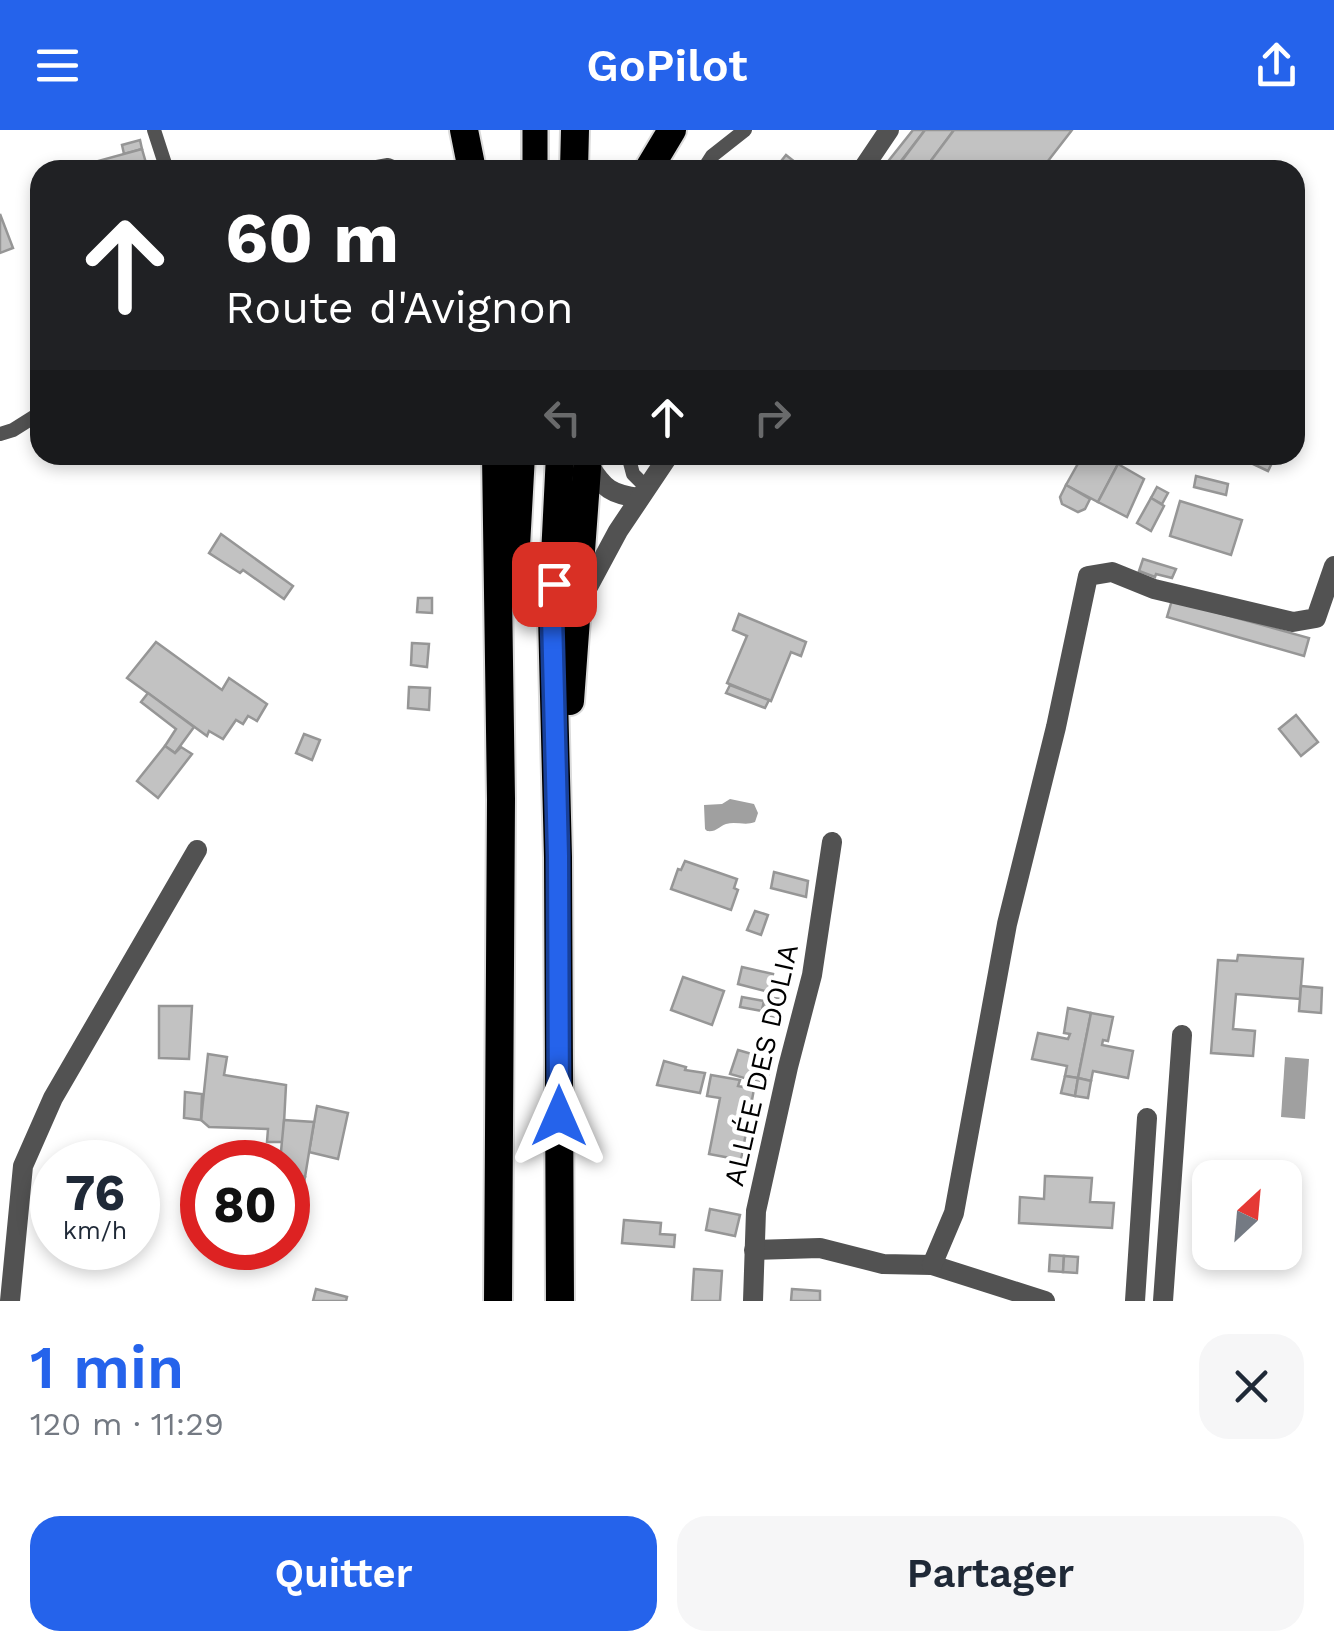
<!DOCTYPE html>
<html lang="fr">
<meta charset="utf-8">
<style>
body{margin:0;font-family:"Work Sans",sans-serif;background:#f6f6f7;color:#1f2937;height:100vh;display:flex;flex-direction:column;font-size:38px;white-space:nowrap}
*{box-sizing:border-box;margin:0}
p{font-size:32px;color:#747a83}
.icon{flex:none;width:55px;height:55px;fill:none;stroke:currentColor;stroke-width:2;stroke-linecap:round;stroke-linejoin:round}
.map{position:relative;height:1171px;overflow:hidden}
.panel{display:flex;flex-direction:column;background:#fff;flex:1}
.panel>*{flex:none}
.top-card{position:absolute;left:30px;top:30px;width:1275px;height:305px;border-radius:30px;box-shadow:0 5px 15px #0003;background:#202124;color:#fff;overflow:hidden}
.needle{width:65px;rotate:26deg}
.controls{position:absolute;left:1192px;top:1030px;display:grid;gap:20px}
.controls a{display:grid;place-items:center;width:110px;height:110px;border-radius:20px;background:#fff;box-shadow:0 5px 15px #0003;font-size:50px}
.speed{position:absolute;left:30px;top:1010px;display:flex;gap:20px;font-size:50px;font-weight:700;text-align:center}
.speed>*{display:grid;place-content:center;width:130px;height:130px;border-radius:50%;background:#fff;box-shadow:0 5px 15px #0003;line-height:1}
.speed small{font-size:25px;font-weight:400}
.speed .limit{border:15px solid #d22;background:#fff;color:#111}
.pin{position:absolute;display:grid;place-items:center;width:85px;height:85px;color:#fff;margin:-42px;border-radius:20px;box-shadow:0 5px 15px #0006}
.me{position:absolute;width:110px;margin:-55px;rotate:0deg;stroke-linejoin:round;filter:drop-shadow(0 0 8px #0008)}
.turn{display:flex;align-items:center;gap:35px;height:210px;padding:0 30px;font-size:45px}
.turn .icon{width:130px;height:130px;stroke-width:2.5}
.turn b{display:block;font-size:70px;line-height:85px}
.lanes{display:flex;align-items:center;height:95px;padding:0 30px;background:#0003;justify-content:center;gap:50px;direction:ltr}
.lanes .off{opacity:.35}
.round{display:grid;place-items:center;flex:none;width:105px;height:105px;border-radius:30px;background:#f6f6f7}
.headline{display:flex;align-items:center;justify-content:space-between;height:170px;padding:0 30px}
h1{font-size:60px;font-weight:600;line-height:75px;color:#2563eb}
.primary-button{display:flex;gap:20px;margin-top:auto;padding:20px 30px}
.primary-button a{flex:1;height:115px;border-radius:30px;background:#2563eb;color:#fff;font-size:40px;font-weight:600;line-height:115px;text-align:center}
.primary-button a+a{background:#f6f6f7;color:#1f2937}
header{display:flex;justify-content:space-between;align-items:center;height:130px;padding:0 30px;background:#2563eb;color:#fff;font-size:45px;font-weight:600}
.map>svg:first-child{display:block}
.water{fill:#a0a0a0}
.building{fill:#c2c2c2;stroke:#969696;stroke-width:2.5}
.lines{fill:none;stroke-linecap:round;stroke-linejoin:round}
.primary-casing{stroke:#dbdbdb;stroke-width:30}
.trunk-casing{stroke:#dbdbdb;stroke-width:32}
.service{stroke:#525252;stroke-width:14}
.minor{stroke:#525252;stroke-width:20}
.primary{stroke:#000;stroke-width:25}
.trunk{stroke:#000;stroke-width:28}
.route-casing{stroke:#184099;stroke-width:25}
.route{stroke:#2563eb;stroke-width:18}
.labels{text-anchor:middle;dominant-baseline:central;stroke-width:9;stroke-linejoin:round;paint-order:stroke}
.street-label{font-size:28px;fill:#000;stroke:#fff}
</style>
<header><svg class="icon" aria-label="menu" viewBox="0 0 24 24"><path d="M4 6h16M4 12h16M4 18h16"/></svg>GoPilot<svg class="icon" aria-label="share" viewBox="0 0 24 24"><path d="M12 15V3M7 8l5-5 5 5M5 13v7h14v-7"/></svg></header>
<div class="map">
<svg width="1334" height="1171" viewBox="0 0 1334 1171">
<rect width="100%" height="100%" fill="#fff"/>
<g class="water">
<path d="M730,669L754,674L758,683L755,692C745,696 736,691 726,694C718,697 717,702 707,701L705,699L704,675L722,674Z"/>
<path d="M1285,927L1309,929L1305,989L1281,987Z"/>
</g>
<g class="building">
<path d="M913,0H925L894,40L886,34Z"/>
<path d="M925,0H954L924,40H895Z"/>
<path d="M954,0H1072L1041,40H924Z"/>
<path d="M140,10L142,19L124,24L122,15Z"/>
<path d="M142,19L148,40H89L87,34Z"/>
<path d="M786,25L805,40H774Z"/>
<path d="M0,84L13,118L0,123Z"/>
<path d="M1072,325H1100L1118,334L1098,372L1066,355L1080,330Z"/>
<path d="M1234,325H1276L1268,341Z"/>
<path d="M1118,334L1144,349L1127,387L1098,372Z"/>
<path d="M1196,346L1228,354L1226,365L1194,357Z"/>
<path d="M1066,355L1090,369L1085,379L1078,382L1062,374L1060,367Z"/>
<path d="M1157,357L1168,363L1162,374L1151,368Z"/>
<path d="M1151,368L1164,376L1151,401L1137,393Z"/>
<path d="M1180,371L1242,390L1231,425L1170,406Z"/>
<path d="M221,404L293,456L284,469L243,440L240,443L209,423Z"/>
<path d="M1143,429L1176,439L1172,448L1156,444L1155,447L1139,441Z"/>
<path d="M418,468H432V483L417,482Z"/>
<path d="M1172,470L1309,508L1304,526L1167,487Z"/>
<path d="M739,484L806,512L801,526L791,522L771,571L727,553L747,506L733,500Z"/>
<path d="M156,512L222,560L229,548L267,574L257,591L248,586L243,594L236,590L223,609L209,601L207,606L127,548Z"/>
<path d="M412,513L429,514L427,537L411,535Z"/>
<path d="M730,555L769,570L765,578L726,563Z"/>
<path d="M409,557L430,558L429,580L408,578Z"/>
<path d="M148,563L194,597L175,623L165,616L176,599L141,572Z"/>
<path d="M1296,585L1318,612L1301,626L1279,599Z"/>
<path d="M304,604L320,610L312,630L296,623Z"/>
<path d="M165,616L175,623L181,617L192,624L158,668L137,651Z"/>
<path d="M685,731L737,749L734,758L738,760L731,780L671,759L678,739L681,740Z"/>
<path d="M774,742L808,751L806,767L771,758Z"/>
<path d="M755,781L768,785L761,805L747,800Z"/>
<path d="M1238,825L1303,829L1300,869L1236,864L1233,899L1255,901L1253,926L1211,923L1218,830L1237,831Z"/>
<path d="M742,837L773,844L769,862L738,854Z"/>
<path d="M683,847L724,861L712,895L671,880Z"/>
<path d="M1301,856L1322,858L1321,883L1299,881Z"/>
<path d="M742,867L764,871L762,881L740,877Z"/>
<path d="M765,867L782,869L779,888L761,886Z"/>
<path d="M159,876H192L189,929L159,928Z"/>
<path d="M1068,878L1091,883L1078,948L1065,946L1067,936L1032,929L1038,903L1068,909L1070,904L1064,903Z"/>
<path d="M1091,883L1113,887L1108,911L1103,910L1102,915L1133,921L1128,948L1093,941L1091,951L1078,948Z"/>
<path d="M738,920L773,930L766,954L730,944Z"/>
<path d="M208,924L227,927L224,945L286,955L283,1012H267L268,999L209,997L201,990Z"/>
<path d="M664,931L686,937L685,940L705,943L700,963L657,955Z"/>
<path d="M711,945L740,950L738,956L754,959L741,1030L709,1024L720,968L707,966Z"/>
<path d="M1065,946L1078,948L1075,966L1061,963Z"/>
<path d="M1078,948L1091,951L1088,968L1075,966Z"/>
<path d="M185,962L202,964L201,990L184,988Z"/>
<path d="M317,976L348,983L338,1029L309,1022Z"/>
<path d="M284,990L314,992L305,1047L288,1044V1032H280Z"/>
<path d="M288,1044L305,1047L301,1068L288,1065Z"/>
<path d="M1045,1046L1092,1048L1090,1072L1114,1073L1112,1098L1019,1093L1020,1067L1044,1069Z"/>
<path d="M199,1063L202,1064V1100L194,1098Z"/>
<path d="M710,1079L740,1085L735,1106L706,1100Z"/>
<path d="M624,1090L661,1093L660,1104L675,1105L674,1117L622,1113Z"/>
<path d="M234,1118H256L253,1130L232,1125Z"/>
<path d="M1050,1125L1064,1126L1063,1142L1049,1141Z"/>
<path d="M1064,1126L1078,1127L1077,1143L1063,1142Z"/>
<path d="M694,1139L722,1141L720,1171H692Z"/>
<path d="M316,1159L347,1167L346,1171H313Z"/>
<path d="M792,1159L820,1161V1171H791Z"/>
</g>
<g class="lines">
<g class="primary-casing">
<path id="primary" d="M535,40V0"/>
</g>
<g class="trunk-casing">
<g id="trunk">
<path d="M464,0L472,40"/>
<path d="M574,40L575,0"/>
<path d="M648,40L672,0"/>
<path d="M496,325L501,669L498,1171"/>
<path d="M514,453L521,325"/>
<path d="M570,571L588,325"/>
<path d="M560,1171L558,727L552,486L560,325"/>
</g>
</g>
<g class="service">
<path d="M154,0L167,40"/>
<path d="M360,40L388,35L400,40"/>
<path d="M703,40L712,26L745,0"/>
<path d="M0,304L13,300L40,283"/>
<path d="M628,325L633,344L646,357"/>
</g>
<g class="minor">
<path d="M862,40L889,0"/>
<path d="M589,335C604,359 611,364 639,368"/>
<path d="M582,468L618,401L669,325"/>
<path d="M754,1120L820,1118L883,1134L932,1135L1045,1171"/>
<path d="M932,1135L954,1083L1007,794L1056,597L1088,446L1112,442L1154,459L1293,492L1316,488L1334,436"/>
<path d="M10,1171L23,1036L53,968L197,720"/>
<path d="M753,1171L756,1081L788,937L812,845L832,712"/>
<path d="M1135,1171L1147,988"/>
<path d="M1163,1171L1182,905"/>
</g>
<use href="#primary" class="primary"/>
<use href="#trunk" class="trunk"/>
</g>
<g class="lines">
<g class="route-casing">
<path id="route" d="M554,454L552,486L558,726L559,986"/>
</g>
<use href="#route" class="route"/>
</g>
<g class="labels">
<g class="street-label">
<text transform="translate(761 935) rotate(-77)">ALLÉE DES DOLIA</text>
</g>
</g>
</svg>
<div class="controls">
<a><svg class="needle" viewBox="-14 -14 28 28"><path d="M0-13l5 13h-10z" fill="#e53935"/><path d="M0 13l5-13h-10z" fill="#747a83"/></svg></a>
</div>
<div class="speed"><div>76<small>km/h</small></div><div class="limit">80</div></div>
<div class="pin" style="left:554px;top:454px;background:#d93025"><svg class="icon" aria-label="arrive" viewBox="0 0 24 24"><path d="M6 21V4h12l-3 4 3 4H6"/></svg></div>
<svg class="me" style="left:559px;top:986px" viewBox="-20 -20 40 40"><path d="M0-17L14 15 0 8-14 15z" fill="#2563eb" stroke="#fff" stroke-width="4"/></svg>
<div class="top-card">
<div class="turn"><svg class="icon" aria-label="ahead" viewBox="0 0 24 24"><path d="M12 20V5M6 11l6-6 6 6"/></svg><div><b>60 m</b>Route d'Avignon</div></div>
<div class="lanes"><svg class="icon off" aria-label="left" viewBox="0 0 24 24"><path d="M17 20v-9H6M10 6l-5 5 5 5"/></svg><svg class="icon" aria-label="ahead" viewBox="0 0 24 24"><path d="M12 20V5M6 11l6-6 6 6"/></svg><svg class="icon off" aria-label="right" viewBox="0 0 24 24"><path d="M7 20v-9h11M14 6l5 5-5 5"/></svg></div>
</div>
</div>
<section class="panel">
<div class="headline"><div><h1>1 min</h1><p>120 m · 11:29</p></div><a class="round"><svg class="icon" aria-label="close" viewBox="0 0 24 24"><path d="M6 6l12 12M18 6L6 18"/></svg></a></div>
<div class="primary-button"><a>Quitter</a><a>Partager</a></div>
</section>
